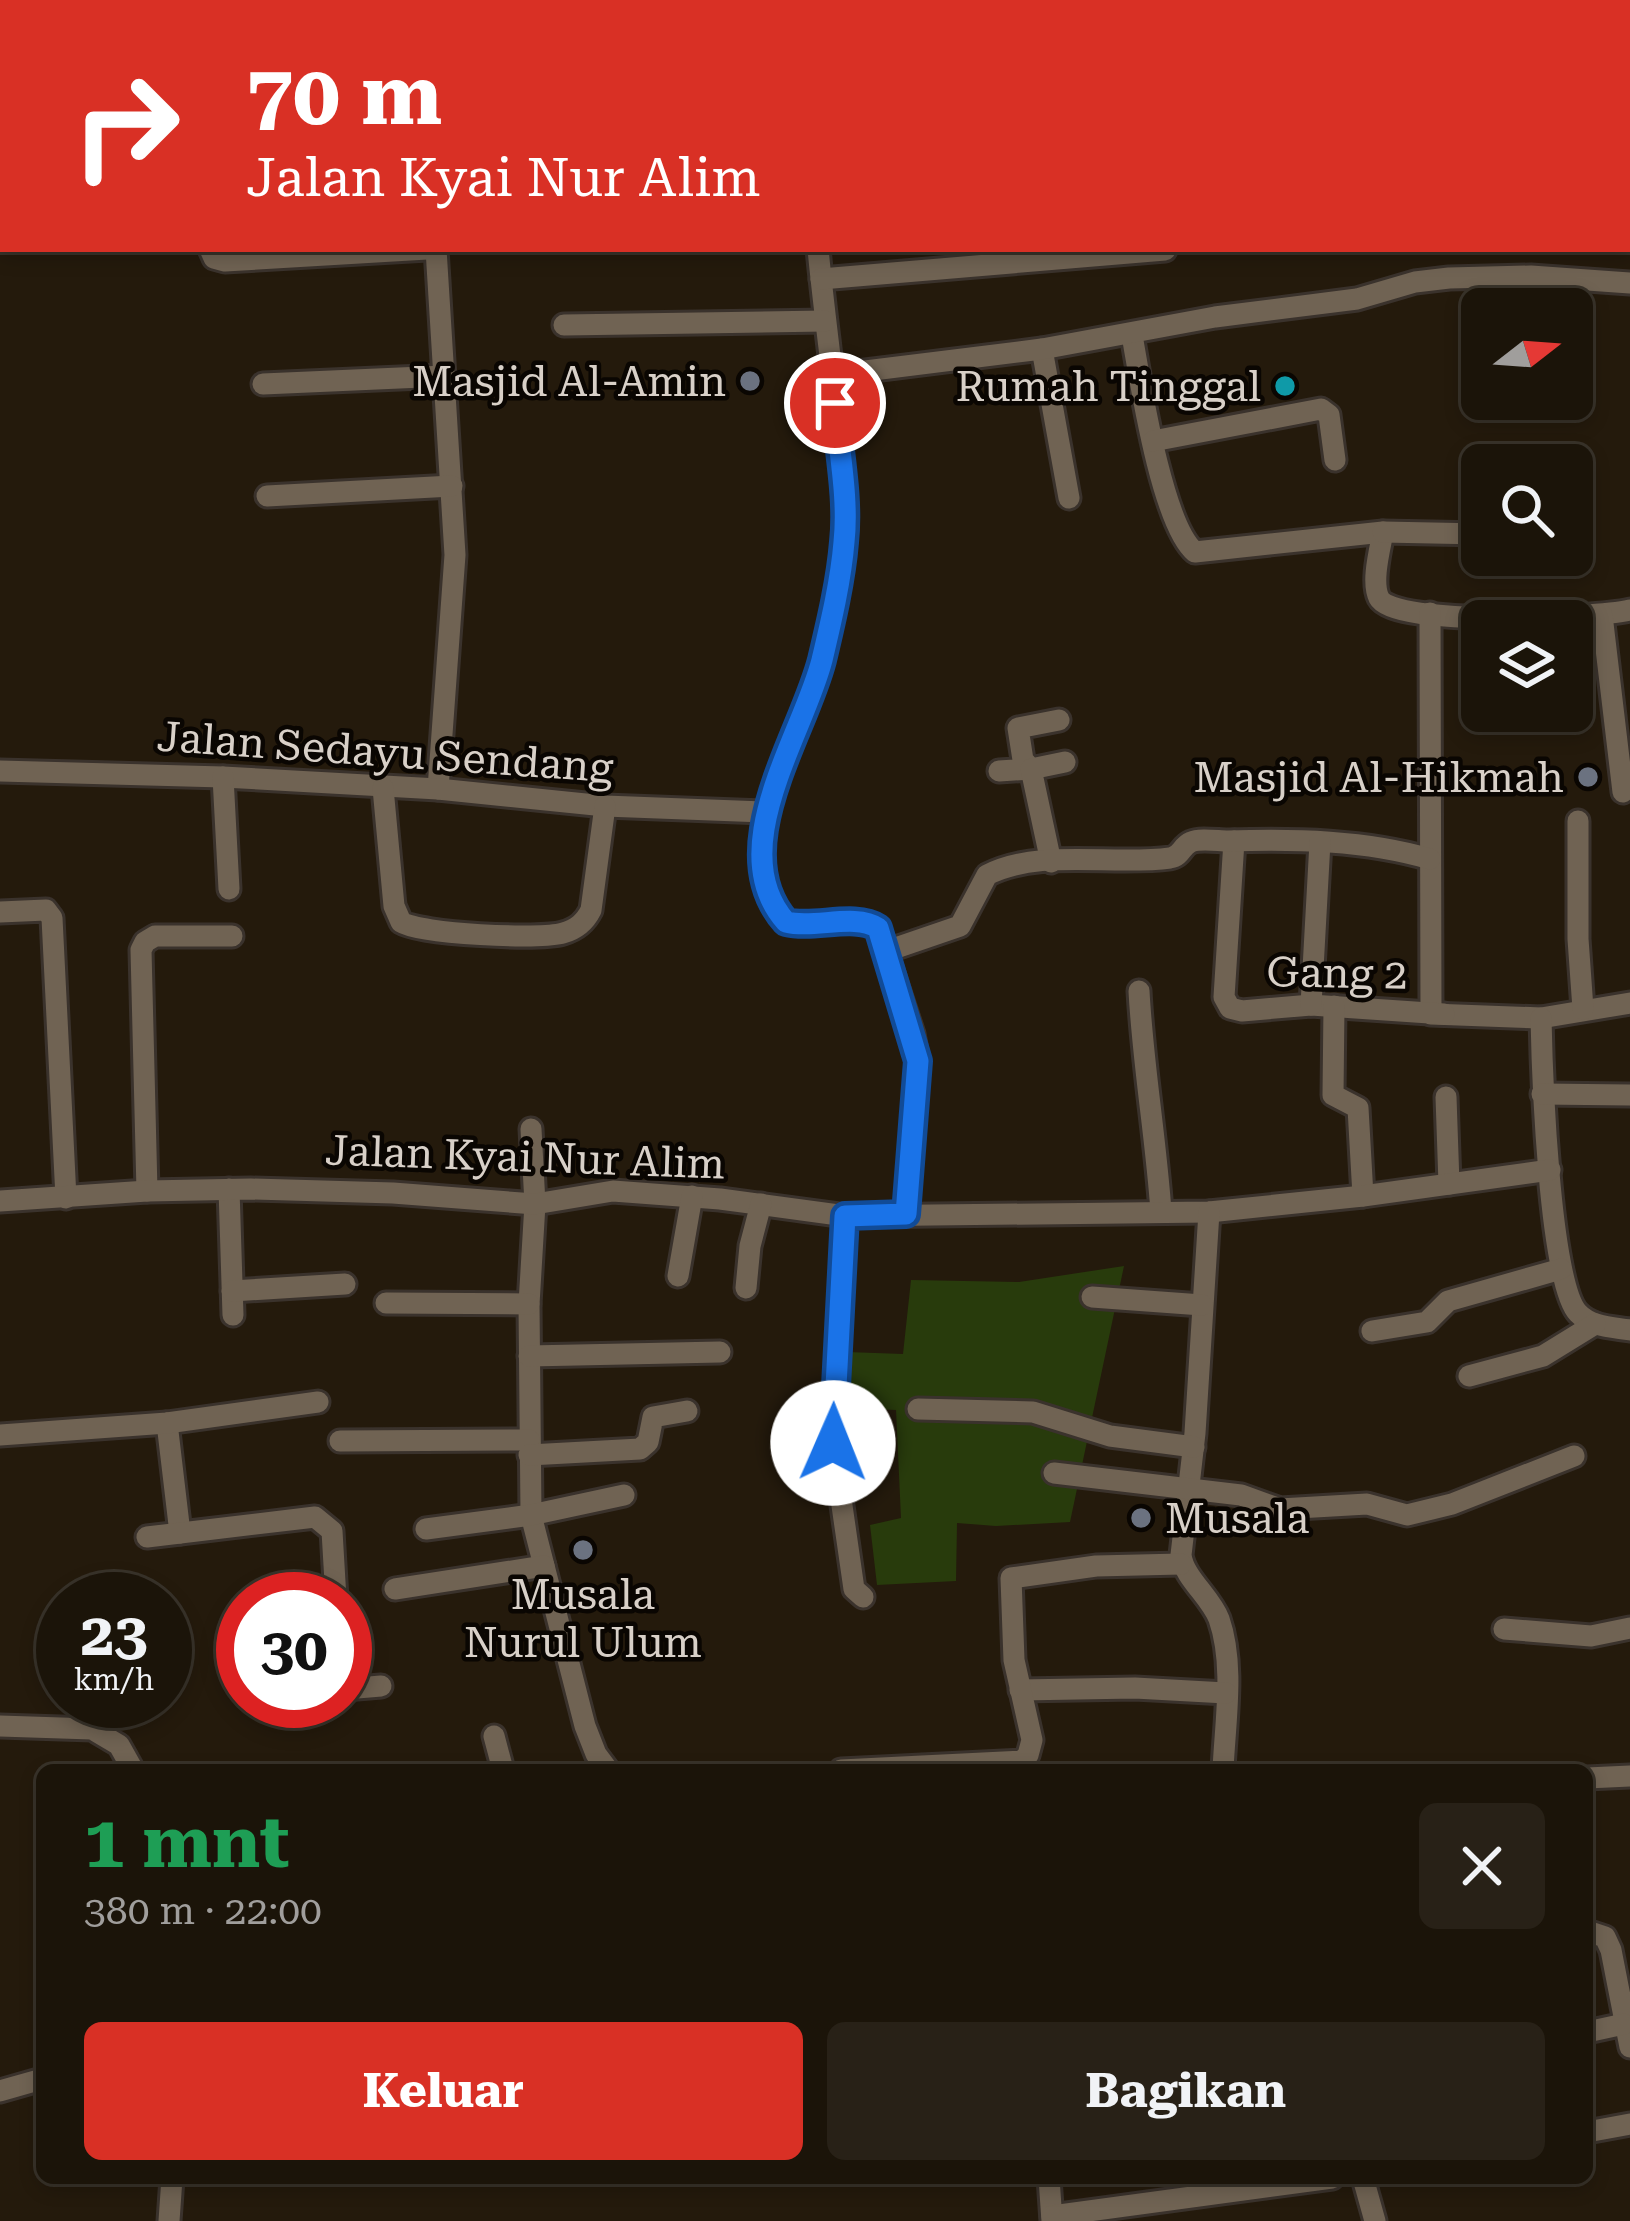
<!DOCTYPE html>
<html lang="id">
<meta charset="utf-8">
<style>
body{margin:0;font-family:"Roboto Serif",serif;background:#282117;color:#f1f3f6;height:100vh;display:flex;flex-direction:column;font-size:45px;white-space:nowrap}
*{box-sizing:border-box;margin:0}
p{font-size:39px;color:#a09e9c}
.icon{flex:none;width:66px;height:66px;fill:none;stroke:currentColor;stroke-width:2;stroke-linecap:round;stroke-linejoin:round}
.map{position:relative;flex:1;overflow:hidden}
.details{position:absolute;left:36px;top:1764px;width:1557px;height:420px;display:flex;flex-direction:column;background:#1b1409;border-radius:18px;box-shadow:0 6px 18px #0003,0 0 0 3px #39332a}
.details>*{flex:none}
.hud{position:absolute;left:0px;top:0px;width:1632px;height:252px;box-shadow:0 6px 18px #0003,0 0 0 3px #39332a;background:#d93025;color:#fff;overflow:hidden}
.needle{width:78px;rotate:73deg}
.controls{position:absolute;left:1461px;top:288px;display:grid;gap:24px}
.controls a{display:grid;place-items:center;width:132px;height:132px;border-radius:18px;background:#1b1409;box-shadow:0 6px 18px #0003,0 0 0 3px #39332a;font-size:60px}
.speed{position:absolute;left:36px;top:1572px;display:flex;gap:24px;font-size:60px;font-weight:700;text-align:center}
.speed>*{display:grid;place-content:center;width:156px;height:156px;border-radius:50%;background:#1b1409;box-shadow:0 6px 18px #0003,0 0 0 3px #39332a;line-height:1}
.speed small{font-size:30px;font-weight:400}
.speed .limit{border:18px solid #d22;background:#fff;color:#111}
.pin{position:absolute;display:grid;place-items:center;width:102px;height:102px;color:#fff;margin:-51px;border:6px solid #fff;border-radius:50%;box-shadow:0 3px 12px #0007}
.me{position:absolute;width:132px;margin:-66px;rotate:1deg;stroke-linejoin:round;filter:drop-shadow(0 0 9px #0008)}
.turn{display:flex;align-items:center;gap:42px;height:252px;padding:0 48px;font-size:54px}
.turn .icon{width:156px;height:156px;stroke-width:2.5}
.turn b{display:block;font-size:84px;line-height:102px}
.round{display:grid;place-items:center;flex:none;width:126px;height:126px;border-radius:18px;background:#282117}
.head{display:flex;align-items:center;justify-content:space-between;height:204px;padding:0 48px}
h1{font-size:72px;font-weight:700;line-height:90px;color:#1e9e55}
.cta{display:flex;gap:24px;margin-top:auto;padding:24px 48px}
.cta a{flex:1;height:138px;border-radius:18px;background:#d93025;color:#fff;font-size:48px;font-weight:700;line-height:138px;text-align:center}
.cta a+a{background:#282117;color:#f1f3f6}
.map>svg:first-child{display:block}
.green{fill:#283b0c}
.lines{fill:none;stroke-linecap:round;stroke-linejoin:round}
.street-casing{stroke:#3a322c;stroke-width:27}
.street{stroke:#706353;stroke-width:21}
.route-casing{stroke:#114b97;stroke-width:30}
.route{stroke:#1a73e8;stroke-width:21}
.worship-dot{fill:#6b7280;stroke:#0a0602;stroke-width:4.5}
.culture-dot{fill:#0f9aa8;stroke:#0a0602;stroke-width:4.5}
.labels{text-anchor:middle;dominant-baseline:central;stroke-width:9;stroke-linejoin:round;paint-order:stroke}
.poi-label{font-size:42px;fill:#d8d0c8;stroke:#0a0602;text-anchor:end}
.street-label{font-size:42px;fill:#d8d0c8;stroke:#0a0602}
</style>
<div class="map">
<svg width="1630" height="2221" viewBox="0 0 1630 2221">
<rect width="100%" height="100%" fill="#241a0c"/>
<path class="green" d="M1124,1266L1070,1522L996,1526L957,1523L956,1581L877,1585L870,1525L901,1518L896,1410L847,1408V1352L903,1354L911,1280L1019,1282Z"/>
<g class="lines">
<g class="street-casing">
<g id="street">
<path d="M76,0V3"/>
<path d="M414,0V3"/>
<path d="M805,0V3"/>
<path d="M1391,3V0"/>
<path d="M1483,3V0"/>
<path d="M1629,188H1630"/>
<path d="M210,249L214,258L225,261L427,249"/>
<path d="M436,249L455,555L438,789"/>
<path d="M818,249C827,344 843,439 845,534C845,566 830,629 822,661C802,735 722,851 786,922C814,930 855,913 878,928L913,1034L918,1061L906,1214"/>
<path d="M821,279L1165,250"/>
<path d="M564,325L825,321"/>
<path d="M1132,335C1140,380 1162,525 1195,552L1383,532C1380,549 1371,582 1379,598C1394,627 1597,618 1630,610"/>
<path d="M1042,349L1069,498"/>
<path d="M833,375L1042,349L1215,317L1357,299L1415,282L1449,278L1531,276L1630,283"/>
<path d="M263,384L445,376"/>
<path d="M1153,441L1321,409L1329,415L1335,460"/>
<path d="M267,496L452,486"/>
<path d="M1383,532L1482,534"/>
<path d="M1572,538H1576"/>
<path d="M1430,613L1431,1014L1541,1018L1630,1003"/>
<path d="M1602,615L1623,792"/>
<path d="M0,771L223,777L438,789L605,806L765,812"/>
<path d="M999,771L1031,769L1023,760L1018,728L1059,720"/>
<path d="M223,777L229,889"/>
<path d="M383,788L394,906L401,922C420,934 540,940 563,933C577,929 585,922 591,910L605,806"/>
<path d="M1578,821V939L1583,1009"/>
<path d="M1234,841L1224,997L1230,1008L1242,1011L1311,1005L1444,1014"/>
<path d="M1051,862L1031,769L1065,762"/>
<path d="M0,912L46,910L52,918L66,1198"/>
<path d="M887,951L960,926L987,875C1039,848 1113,866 1170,858C1182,856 1181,846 1191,842C1200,838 1218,841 1228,841C1295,839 1365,840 1430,859"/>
<path d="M1139,991C1143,1066 1156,1138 1161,1212"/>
<path d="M1311,1005L1320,842"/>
<path d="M1334,1006L1333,1095L1358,1108L1363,1196"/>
<path d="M1541,1018C1542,1068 1549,1283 1578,1313C1591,1327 1612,1327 1630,1330"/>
<path d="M1542,1094L1630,1095"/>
<path d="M1446,1097L1449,1184"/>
<path d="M531,1129L535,1204L529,1304L531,1515L585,1726L596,1754L608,1770"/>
<path d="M229,1189L233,1315"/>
<path d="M147,1191L141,950L145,942L155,936H232"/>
<path d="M0,1201L147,1191L251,1189L393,1193L535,1204L613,1191L720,1199L846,1216L1209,1212L1363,1196L1550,1170"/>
<path d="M1209,1212L1195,1433L1181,1555C1184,1578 1210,1596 1219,1619C1235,1665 1225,1722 1223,1770"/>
<path d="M846,1216L833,1443L854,1589L863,1597"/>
<path d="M678,1276L692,1196"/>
<path d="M746,1288L750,1246L761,1204"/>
<path d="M232,1291L345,1284"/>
<path d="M1092,1297L1202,1305"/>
<path d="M386,1303L529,1304"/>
<path d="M1372,1331L1427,1322L1448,1301L1561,1269"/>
<path d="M529,1356L720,1352"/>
<path d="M1469,1376L1543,1356L1595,1324"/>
<path d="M918,1409L1033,1412L1110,1436L1194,1447"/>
<path d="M167,1423L180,1533"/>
<path d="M0,1435L167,1423L318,1402"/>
<path d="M340,1441L529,1440"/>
<path d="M529,1455L640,1449L648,1442L653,1417L687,1411"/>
<path d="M1054,1473L1241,1495L1280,1509L1367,1504L1407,1515L1452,1504L1574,1456"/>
<path d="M426,1529L531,1515L624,1495"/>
<path d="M147,1537L315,1517L332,1531L336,1599"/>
<path d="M395,1589L544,1566"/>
<path d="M1504,1629L1591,1636L1630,1628"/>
<path d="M345,1689L381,1686"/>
<path d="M1020,1690L1135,1688L1226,1693"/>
<path d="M0,1726L92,1729L119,1745L133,1770"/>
<path d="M494,1736L503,1770"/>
<path d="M841,1770L1022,1761L1028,1755L1032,1740L1014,1660L1011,1578L1096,1566L1181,1564"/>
<path d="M1587,1778L1630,1776"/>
<path d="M1587,1931L1605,1937L1611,1950L1630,2047"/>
<path d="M1587,2032L1624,2024"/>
<path d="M0,2091L42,2079"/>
<path d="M1587,2132L1630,2124"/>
<path d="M1049,2178L1052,2221"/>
<path d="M1363,2178L1375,2221"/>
<path d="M1052,2216L1332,2178"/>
<path d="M169,2221L172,2178"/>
</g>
</g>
<use href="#street" class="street"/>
</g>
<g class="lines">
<g class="route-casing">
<path id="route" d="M833,1443L845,1216L906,1214L918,1061L878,928C855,913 814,929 786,922C722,850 803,735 822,660C831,622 841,580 844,542C849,497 838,447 835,403"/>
</g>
<use href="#route" class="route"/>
</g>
<g class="worship-dot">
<circle cx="750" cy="381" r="12"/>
<circle cx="1588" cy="777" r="12"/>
<circle cx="1141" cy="1518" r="12"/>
<circle cx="583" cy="1550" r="12"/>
</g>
<circle class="culture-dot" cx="1285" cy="386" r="12"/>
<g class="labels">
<g class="poi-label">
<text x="726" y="381">Masjid Al-Amin</text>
<text x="1261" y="386">Rumah Tinggal</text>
<text x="1564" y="777">Masjid Al-Hikmah</text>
<text x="1165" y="1518" text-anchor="start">Musala</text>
<text x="583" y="1594" text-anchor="middle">Musala<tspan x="583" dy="48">Nurul Ulum</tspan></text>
</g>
<g class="street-label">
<text transform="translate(385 752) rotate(4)">Jalan Sedayu Sendang</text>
<text transform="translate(1337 973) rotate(1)">Gang 2</text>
<text transform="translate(525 1157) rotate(2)">Jalan Kyai Nur Alim</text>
</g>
</g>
</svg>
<div class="controls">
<a><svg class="needle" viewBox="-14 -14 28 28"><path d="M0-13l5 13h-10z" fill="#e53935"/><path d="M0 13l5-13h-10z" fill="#a09e9c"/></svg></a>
<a><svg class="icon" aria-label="search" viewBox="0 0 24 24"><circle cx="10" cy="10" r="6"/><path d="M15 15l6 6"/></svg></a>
<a><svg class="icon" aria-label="layers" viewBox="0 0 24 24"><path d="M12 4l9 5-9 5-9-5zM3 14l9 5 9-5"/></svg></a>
</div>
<div class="speed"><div>23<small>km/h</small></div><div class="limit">30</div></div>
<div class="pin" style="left:835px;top:403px;background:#d93025"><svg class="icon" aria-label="arrive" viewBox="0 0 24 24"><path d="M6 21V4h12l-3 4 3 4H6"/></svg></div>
<svg class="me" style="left:833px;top:1443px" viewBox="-20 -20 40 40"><circle r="19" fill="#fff"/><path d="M0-13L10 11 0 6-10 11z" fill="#1a73e8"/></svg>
<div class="hud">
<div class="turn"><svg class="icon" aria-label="right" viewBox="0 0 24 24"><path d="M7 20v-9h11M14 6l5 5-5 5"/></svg><div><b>70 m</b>Jalan Kyai Nur Alim</div></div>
</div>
<section class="details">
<div class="head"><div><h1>1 mnt</h1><p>380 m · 22:00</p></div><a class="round"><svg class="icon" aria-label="close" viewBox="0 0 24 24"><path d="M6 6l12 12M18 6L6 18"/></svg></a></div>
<div class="cta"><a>Keluar</a><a>Bagikan</a></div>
</section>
</div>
